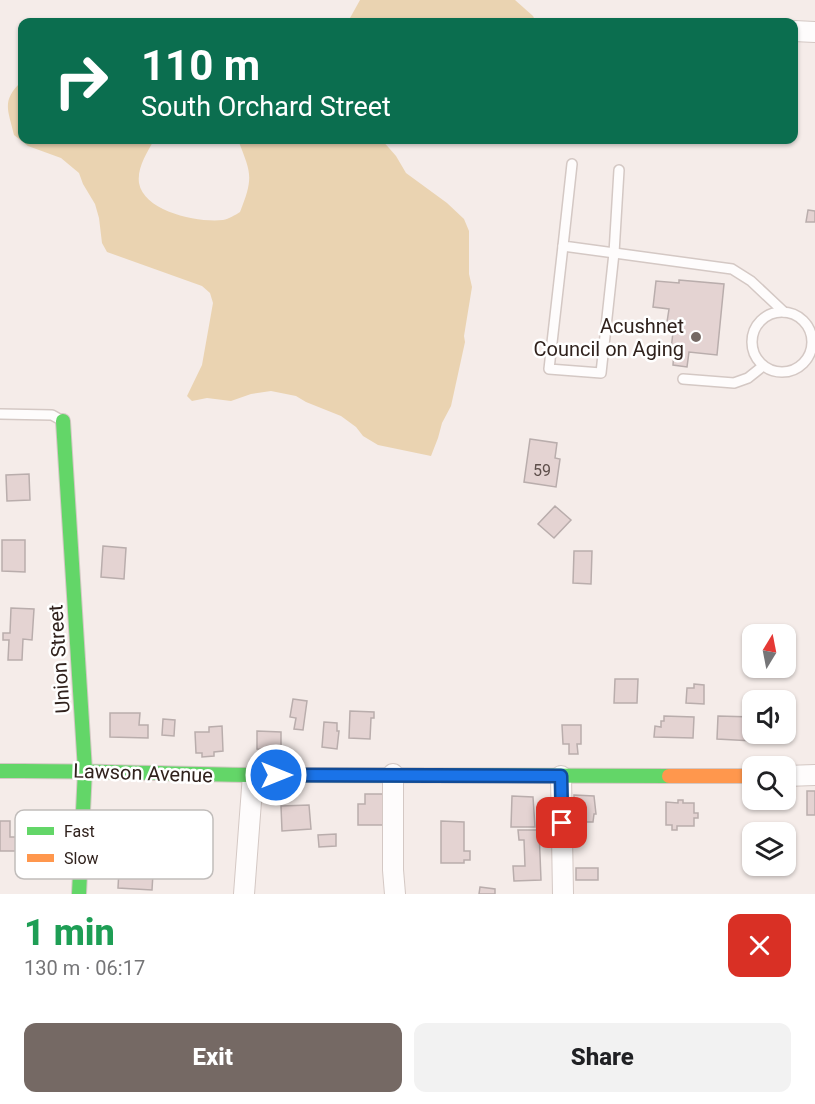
<!DOCTYPE html>
<meta charset="utf-8">
<style>
body{margin:0;font-family:Roboto,sans-serif;background:#f2f2f2;color:#202124;height:100vh;display:flex;flex-direction:column;font-size:22px;white-space:nowrap}
*{box-sizing:border-box;margin:0}
p{font-size:20px;color:#757577}
.icon{flex:none;width:33px;height:33px;fill:none;stroke:currentColor;stroke-width:2;stroke-linecap:round;stroke-linejoin:round}
.map{position:relative;height:894px;overflow:hidden}
.drawer{display:flex;flex-direction:column;background:#fff;flex:1}
.drawer>*{flex:none}
.banner{position:absolute;left:18px;top:18px;width:780px;height:126px;border-radius:12px;box-shadow:0 2px 4px #0004;background:#0b6e4f;color:#fff;overflow:hidden}
.needle{width:39px;rotate:10deg}
.tools{position:absolute;left:742px;top:624px;display:grid;gap:12px}
.tools a{display:grid;place-items:center;width:54px;height:54px;border-radius:12px;background:#fff;box-shadow:0 2px 4px #0004;font-size:30px}
.pin{position:absolute;display:grid;place-items:center;width:51px;height:51px;color:#fff;margin:-26px;border-radius:12px;box-shadow:0 3px 9px #0006}
.me{position:absolute;width:66px;margin:-33px;rotate:90deg;stroke-linejoin:round;filter:drop-shadow(0 0 4px #0008)}
.turn{display:flex;align-items:center;gap:21px;height:126px;padding:0 24px;font-size:27px}
.turn .icon{width:78px;height:78px;stroke-width:2.5}
.turn b{display:block;font-size:42px;line-height:51px}
.round{display:grid;place-items:center;flex:none;width:63px;height:63px;border-radius:12px;background:#f2f2f2}
.summary{display:flex;align-items:center;justify-content:space-between;height:102px;padding:0 24px}
h1{font-size:36px;font-weight:800;line-height:45px;color:#1e9e55}
.button{display:flex;gap:12px;margin-top:auto;padding:12px 24px}
.button a{flex:1;height:69px;border-radius:12px;background:#756964;color:#fff;font-size:24px;font-weight:800;line-height:69px;text-align:center}
.button a+a{background:#f2f2f2;color:#202124}
.map>svg:first-child{display:block}
.green{fill:#ead3b1}
.building{fill:#e4d3d2;stroke:#b9adac;stroke-width:1.5}
.lines{fill:none;stroke-linecap:round;stroke-linejoin:round}
.lane-casing{stroke:#d4c8c4;stroke-width:12}
.street-casing{stroke:#d4c8c4;stroke-width:22}
.fast-casing{stroke:#d4c8c4;stroke-width:16}
.slow-casing{stroke:#d4c8c4;stroke-width:16}
.lane{stroke:#fefcfc;stroke-width:9}
.street{stroke:#fefcfc;stroke-width:20}
.fast{stroke:#63d668;stroke-width:14}
.slow{stroke:#ff974d;stroke-width:14}
.route-casing{stroke:#114b97;stroke-width:15}
.route{stroke:#1a73e8;stroke-width:10}
.poi-dot{fill:#756964;stroke:#fff;stroke-width:2}
.labels{text-anchor:middle;dominant-baseline:central;stroke-width:5;stroke-linejoin:round;paint-order:stroke}
.number-label{font-size:16px;fill:#5e4f4b}
.poi-label{font-size:20px;fill:#30221d;stroke:#fff;text-anchor:end}
.street-label{font-size:20px;fill:#30221d;stroke:#fff}
.key{fill:#fff;stroke:#c1bdbb;stroke-width:1.5}
.key-label{font-size:16px;fill:#30221d}
</style>
<div class="map">
<svg width="815" height="894" viewBox="0 0 815 894">
<rect width="100%" height="100%" fill="#f5ece9"/>
<g class="green">
<path d="M360,0H515L533,16L536,22H335L350,18Z"/>
<path d="M22,81V140H154C147,153 137,167 139,183C144,212 199,223 223,220C229,219 235,215 240,212C254,177 251,173 238,140H382L396,156L406,173L447,203L464,219L469,231V274L472,287L464,336L465,342L451,406L442,423L438,438L431,456L378,445L363,436L356,427L341,416L306,402L296,396L271,391L251,394L231,401L207,398L192,401L187,396L202,365L213,303L210,293L202,286L107,252L102,243L99,218L95,204L83,184L79,173L61,158L28,146L14,135C8,109 1,101 22,81Z"/>
</g>
<g class="building">
<path d="M808,210L815,211V222H806Z"/>
<path d="M679,280L724,284L717,355L689,352L687,367L673,365L674,350H671L674,323L667,322L669,309L653,307L656,281L679,283Z"/>
<path d="M530,439L557,443L555,458L560,459L556,487L524,482Z"/>
<path d="M29,474L30,500L7,501L6,475Z"/>
<path d="M555,506L571,520L554,538L538,524Z"/>
<path d="M2,540H25V572L2,571Z"/>
<path d="M103,546L126,548L124,579L101,577Z"/>
<path d="M574,551H592L591,584L573,583Z"/>
<path d="M11,608L34,609L32,640L23,639L22,660H8L9,640H3V633H10Z"/>
<path d="M615,679H638L637,703H614Z"/>
<path d="M694,684L704,685V704L686,703L687,688H694Z"/>
<path d="M293,699L307,701L303,730L294,729L296,718L290,717Z"/>
<path d="M350,711L374,712V718H371L370,739L349,738Z"/>
<path d="M110,713H140L139,725H148V738L110,737Z"/>
<path d="M664,716L694,717L693,738L654,737L655,726L661,727V721H664Z"/>
<path d="M718,716L753,717V741L717,739Z"/>
<path d="M163,719L175,720L174,736L162,735Z"/>
<path d="M324,722L337,723V731H339L337,749L322,747Z"/>
<path d="M562,725H581V744H577L578,754H569V744H563Z"/>
<path d="M222,726L223,751L214,752V756L202,757V753H196L195,732H209V727Z"/>
<path d="M257,731L281,732V751L257,749Z"/>
<rect x="807" y="791" width="8" height="24"/>
<path d="M365,794H392L385,825H358V804H365Z"/>
<path d="M574,795L594,796L596,814H594L593,822H586L585,827L577,826V822H574Z"/>
<path d="M512,796L533,797L535,827H511Z"/>
<path d="M678,800H683V803H694V813H698V818H694V826H677V830H672V825H666V802L678,803Z"/>
<path d="M309,805L311,829L282,831L281,806Z"/>
<path d="M0,821H10V837H16L17,851H0Z"/>
<path d="M441,821L464,822V851H470V860H464V863H441Z"/>
<path d="M518,830H539L541,880L514,881L513,866H525L524,840H519Z"/>
<path d="M336,834V846L319,847L318,835Z"/>
<rect x="576" y="868" width="22" height="12"/>
<path d="M119,870L153,873L152,890L118,888Z"/>
<path d="M480,887L495,889V894H479Z"/>
</g>
<g class="lines">
<g class="lane-casing">
<g id="lane">
<path d="M572,164L563,246L732,269L751,281L784,312"/>
<path d="M563,246L549,369L601,373L614,253L619,170"/>
<circle cx="782" cy="342" r="30"/>
<path d="M683,379L734,383L748,378L763,366"/>
<path d="M0,414L52,415L61,420"/>
</g>
</g>
<g class="street-casing">
<g id="street">
<path d="M794,31L815,32"/>
<path d="M393,774V870L395,894"/>
<path d="M561,776L563,894"/>
<path d="M786,776L815,775"/>
<path d="M244,894L253,775"/>
</g>
</g>
<g class="fast-casing">
<g id="fast">
<path d="M63,421L85,770L79,894"/>
<path d="M0,771C84,770 167,774 250,775C390,776 530,776 669,776"/>
</g>
</g>
<g class="slow-casing">
<path id="slow" d="M669,776H753"/>
</g>
<use href="#lane" class="lane"/>
<use href="#street" class="street"/>
<use href="#fast" class="fast"/>
<use href="#slow" class="slow"/>
</g>
<g class="lines">
<g class="route-casing">
<path id="route" d="M276,775L561,776L562,823"/>
</g>
<use href="#route" class="route"/>
</g>
<circle class="poi-dot" cx="696" cy="337" r="6"/>
<g class="labels">
<g class="number-label">
<text x="542" y="470">59</text>
</g>
<g class="poi-label">
<text x="684" y="326">Acushnet<tspan x="684" dy="23">Council on Aging</tspan></text>
</g>
<g class="street-label">
<text transform="translate(59 659) rotate(-94)">Union Street</text>
<text transform="translate(143 773) rotate(2)">Lawson Avenue</text>
</g>
</g>
<rect x="15" y="810" width="198" height="69" rx="9" class="key"/>
<rect x="27" y="827" width="27" height="8" fill="#63d668"/>
<rect x="27" y="854" width="27" height="8" fill="#ff974d"/>
<g class="key-label">
<text x="64" y="837">Fast</text>
<text x="64" y="864">Slow</text>
</g>
</svg>
<div class="tools">
<a><svg class="needle" viewBox="-14 -14 28 28"><path d="M0-13l5 13h-10z" fill="#e53935"/><path d="M0 13l5-13h-10z" fill="#757577"/></svg></a>
<a><svg class="icon" aria-label="sound" viewBox="0 0 24 24"><path d="M4 9h4l5-4v14l-5-4H4zM17 9q2 3 0 6"/></svg></a>
<a><svg class="icon" aria-label="search" viewBox="0 0 24 24"><circle cx="10" cy="10" r="6"/><path d="M15 15l6 6"/></svg></a>
<a><svg class="icon" aria-label="layers" viewBox="0 0 24 24"><path d="M12 4l9 5-9 5-9-5zM3 14l9 5 9-5"/></svg></a>
</div>
<div class="pin" style="left:562px;top:823px;background:#d93025"><svg class="icon" aria-label="arrive" viewBox="0 0 24 24"><path d="M6 21V4h12l-3 4 3 4H6"/></svg></div>
<svg class="me" style="left:276px;top:775px" viewBox="-20 -20 40 40"><circle r="17" fill="#1a73e8" stroke="#fff" stroke-width="3"/><path d="M0-11L8 9 0 5-8 9z" fill="#fff"/></svg>
<div class="banner">
<div class="turn"><svg class="icon" aria-label="right" viewBox="0 0 24 24"><path d="M7 20v-9h11M14 6l5 5-5 5"/></svg><div><b>110 m</b>South Orchard Street</div></div>
</div>
</div>
<section class="drawer">
<div class="summary"><div><h1>1 min</h1><p>130 m · 06:17</p></div><a class="round" style="background:#d93025;color:#fff"><svg class="icon" aria-label="close" viewBox="0 0 24 24"><path d="M6 6l12 12M18 6L6 18"/></svg></a></div>
<div class="button"><a>Exit</a><a>Share</a></div>
</section>
